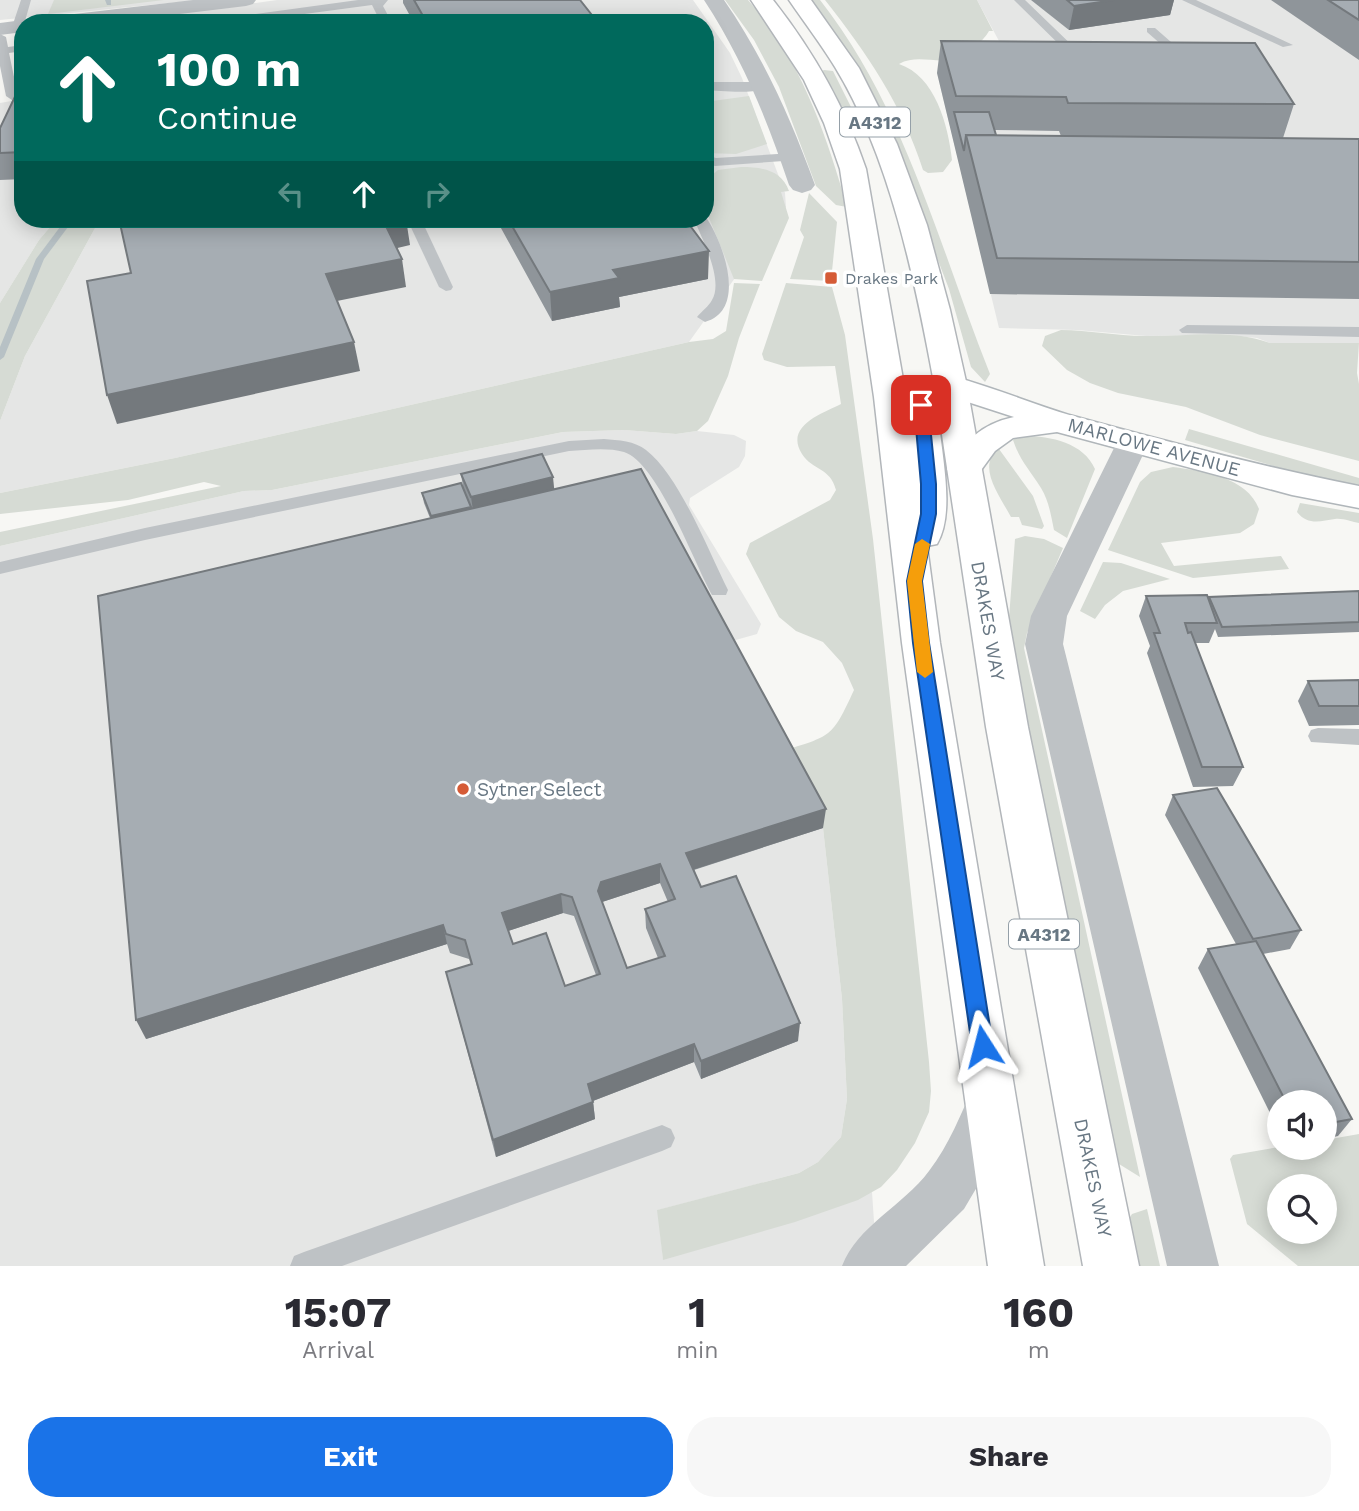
<!DOCTYPE html>
<style>
body{margin:0;font-family:"Work Sans",sans-serif;background:#f7f7f7;color:#2b2b33;height:100vh;display:flex;flex-direction:column;font-size:26px;white-space:nowrap}
*{box-sizing:border-box;margin:0}
p{font-size:23px;color:#7c7c81}
.icon{flex:none;width:38px;height:38px;fill:none;stroke:currentColor;stroke-width:2;stroke-linecap:round;stroke-linejoin:round}
.map{position:relative;height:1266px;overflow:hidden}
.details{display:flex;flex-direction:column;background:#fff;flex:1}
.details>*{flex:none}
.top-card{position:absolute;left:14px;top:14px;width:700px;height:214px;border-radius:28px;box-shadow:0 4px 18px #0003;background:#00695c;color:#fff;overflow:hidden}
.fabs{position:absolute;left:1267px;top:1090px;display:grid;gap:14px}
.fabs a{display:grid;place-items:center;width:70px;height:70px;border-radius:50%;background:#fff;box-shadow:0 4px 18px #0003;font-size:35px}
.pin{position:absolute;display:grid;place-items:center;width:60px;height:60px;color:#fff;margin:-30px;border-radius:14px;box-shadow:0 4px 10px #0006}
.me{position:absolute;width:77px;margin:-38px;rotate:351deg;stroke-linejoin:round;filter:drop-shadow(0 0 5px #0008)}
.turn{display:flex;align-items:center;gap:24px;height:147px;padding:0 28px;font-size:32px}
.turn .icon{width:91px;height:91px;stroke-width:2.5}
.turn b{display:block;font-size:49px;line-height:60px}
.lanes{display:flex;align-items:center;height:66px;padding:0 28px;background:#0003;justify-content:center;gap:35px;direction:ltr}
.lanes .off{opacity:.35}
.eta{display:flex;justify-content:space-evenly;align-items:center;height:119px;text-align:center}
.eta b{font-size:42px;font-weight:700;line-height:49px}
.cta{display:flex;gap:14px;margin-top:auto;padding:14px 28px}
.cta a{flex:1;height:80px;border-radius:28px;background:#1a73e8;color:#fff;font-size:28px;font-weight:700;line-height:80px;text-align:center}
.cta a+a{background:#f7f7f7;color:#2b2b33}
.map>svg:first-child{display:block}
.built{fill:#e5e6e5}
.green{fill:#d6dbd4;fill-rule:evenodd}
.lines{fill:none;stroke-linecap:round;stroke-linejoin:round}
.stream{fill:#b7c1c5;fill-rule:evenodd}
.secondary-casing{stroke:#b0b6ba;stroke-width:3}
.primary-casing{stroke:#b2b6ba;stroke-width:3}
.lane{fill:#bec2c5;fill-rule:evenodd}
.street{fill:#bec2c5;fill-rule:evenodd}
.secondary{fill:#fff;fill-rule:evenodd}
.primary{fill:#fff;fill-rule:evenodd}
.wall{fill:#8f959a;fill-rule:evenodd}
.shaded-wall{fill:#74797d}
.building{fill:#a6adb3;stroke:#74797d;stroke-width:2;fill-rule:evenodd}
.route{fill:#1a73e8;stroke:#114b97;stroke-width:2}
.slow{fill:#f59e0b}
.poi-dot{fill:#d55b36;stroke:#fff;stroke-width:2.5}
.labels{text-anchor:middle;dominant-baseline:central;stroke-width:7;stroke-linejoin:round;paint-order:stroke}
.far-poi-label{font-size:16px;fill:#687783;stroke:#fff;text-anchor:start}
.shield{fill:#fff;stroke:#95a0a8;stroke-width:2}
.shield-label{font-size:18px;font-weight:bold;fill:#687783}
.street-label{font-size:19px;fill:#687783;stroke:#fff}
.poi-label{font-size:19px;fill:#687783;stroke:#fff;text-anchor:start}
</style>
<div class="map">
<svg width="1359" height="1266" viewBox="0 0 1359 1266">
<rect width="100%" height="100%" fill="#f7f7f4"/>
<g class="built">
<path d="M0,0H199L0,20Z"/>
<path d="M277,0H693L730,53L742,78L785,193L786,207L689,342L175,458L0,493V421L25,356L100,219H705V23H153L152,17Z"/>
<path d="M977,0H1359V343H1270L1257,338L1226,335L1146,336L1077,330L999,328L937,73L1014,69Z"/>
<path d="M23,99V219H57L39,240L0,303V103Z"/>
<path d="M624,430L676,434L697,431L734,435L746,441L745,456L739,467L690,498L689,505L761,624L757,634L725,643L823,828L842,999L847,1099L841,1137L818,1162L799,1173L658,1210L663,1259L872,1192L877,1266H0V546L244,491L272,490L563,432Z"/>
</g>
<g class="green">
<path d="M54,0H164L48,14Z"/>
<path d="M725,0H748C800,58 826,133 847,207L836,205L816,186L779,87L754,40Z"/>
<path d="M811,0H820C906,110 939,246 990,374L985,382L971,367L949,289L931,242L853,61Z"/>
<path d="M825,0H977L993,31H989C983,42 966,55 954,59C936,64 917,54 899,64C935,76 948,124 952,160L943,172L928,173L923,170C903,106 866,52 825,0Z"/>
<path d="M824,70L833,71L855,115L845,116L822,71Z"/>
<path d="M749,96L767,144L736,154L705,153V102Z"/>
<path d="M741,167C762,167 782,170 789,191L781,192L789,218L762,281L734,279L705,208V181L718,170Z"/>
<path d="M809,193L837,222L831,281L790,279L804,237L800,230Z"/>
<path d="M57,219H100L25,356L0,421V303L39,240Z"/>
<path d="M734,283L760,284L739,338L728,376L708,421L697,431L676,434L624,430L563,432L272,490L244,491L0,546V532L221,486L204,482L128,500L0,514V493L175,458L689,342L713,339L726,331Z"/>
<path d="M786,283L832,287L845,335L873,539L929,1062L931,1091L929,1112L915,1143L897,1170L881,1187L858,1200L795,1222L663,1260L657,1210L799,1173L818,1162L841,1137L847,1099L842,999L823,828L782,751C831,736 832,738 854,690L842,663L823,642L796,631L779,617L746,554L750,543L830,500L836,490C830,467 813,471 802,454C784,426 823,413 841,404L835,366L787,367L764,360L762,354Z"/>
<path d="M1061,330C1089,330 1116,336 1144,336C1185,337 1230,328 1270,343H1359L1357,373L1359,384V461L1260,435L1186,407L1118,393L1090,383L1067,370L1042,346L1045,336Z"/>
<path d="M1189,429L1359,478V485L1301,474L1185,440Z"/>
<path d="M1019,436C1046,435 1083,441 1095,469L1067,538L1054,530C1051,516 1049,501 1041,488C1030,470 1020,461 1013,440Z"/>
<path d="M999,449L1033,496L1044,526L1042,529L1022,525L1019,517H1011C1001,498 975,465 999,449Z"/>
<path d="M1173,467C1203,471 1247,477 1259,509L1254,524L1240,533L1161,543L1174,566L1281,556L1289,569L1193,578L1108,550L1140,482L1151,472Z"/>
<path d="M1300,503L1359,513V523C1352,522 1343,518 1335,519C1321,521 1308,526 1297,512Z"/>
<path d="M1025,536L1044,539L1063,548L1027,633L1024,648L1140,1177L1119,1164L1025,720L1010,638L1009,618L1015,539Z"/>
<path d="M1103,562L1121,563L1170,579L1123,591L1105,605L1095,619L1080,611Z"/>
<path d="M1359,1134V1266H1298L1247,1224L1230,1159L1233,1155L1279,1147L1325,1148V1140ZM1279,1186H1325V1232H1279Z"/>
<path d="M1147,1209L1160,1266H1137L1127,1222L1132,1214Z"/>
</g>
<g class="lines">
<g class="stream">
<path d="M105,0H111V5H107Z"/>
<path d="M66,219H74L44,259L4,357L0,360V347L36,259Z"/>
</g>
<g class="secondary-casing">
<path id="secondary" d="M951,376C993,387 1032,404 1073,416C1168,442 1263,467 1359,486V508L1292,495L1057,432L1013,438L995,451L976,477L964,480L952,477L947,469C965,441 981,424 1014,417L940,393L935,386L940,379Z"/>
</g>
<g class="primary-casing">
<path id="primary" d="M751,0H773C814,52 845,107 866,169L907,402L934,383C915,280 890,157 835,67C821,44 804,22 789,0H811L859,68L897,144L927,225L950,310L967,386L1028,727L1139,1266H1083L986,727L938,408C939,446 957,510 937,544L927,546L940,643L1044,1266H988L902,643L874,397L840,169L824,123L804,80Z"/>
</g>
<g class="lane">
<path d="M21,0H31L23,28L18,30L12,27Z"/>
<path d="M358,0H388L383,6L392,23H381L372,5L238,23H207L212,20Z"/>
<path d="M1014,0H1025L1080,53L1087,54V58H1073Z"/>
<path d="M1182,0H1196L1293,45L1283,47Z"/>
<path d="M1147,28H1155L1187,56V60H1179L1147,32Z"/>
<path d="M0,34L6,37L8,47L23,45V51L9,53L18,96L12,100L6,96L0,66Z"/>
<path d="M705,82H766L772,86C759,95 722,91 705,90Z"/>
<path d="M793,153L799,157L798,160L715,166L705,163V155L716,158Z"/>
<path d="M705,216C722,239 749,310 705,322L697,317C702,311 709,306 712,300C724,280 702,239 694,219H705Z"/>
<path d="M407,219H421L453,287L451,290L446,291L439,287Z"/>
<path d="M1187,325L1359,327V337L1182,333L1179,330Z"/>
<path d="M604,439C618,440 635,441 646,450C679,475 709,552 728,590L726,595H712C694,563 658,463 624,452C607,447 586,450 569,451L145,540L0,574V562L145,528L569,441Z"/>
<path d="M1318,728L1359,729V745L1311,742L1308,736L1311,730Z"/>
<path d="M662,1125L671,1129L675,1138L671,1147L662,1151L342,1266H290L294,1256L304,1252Z"/>
</g>
<g class="street">
<path d="M193,0H256L253,4L246,6L105,23H39L42,19L49,17Z"/>
<path d="M704,0H724C764,58 791,119 815,185L811,190L802,193L793,190L789,185C767,119 742,58 704,0Z"/>
<path d="M23,20L31,23H23V32L0,35V23Z"/>
<path d="M1133,432L1144,435L1149,442L1067,616L1063,644L1219,1266H1167L1025,644L1031,616L1117,442L1122,435Z"/>
<path d="M991,1078L1008,1085L1015,1101L987,1170L964,1209L906,1266H842C858,1225 903,1206 929,1171C949,1145 961,1114 974,1085Z"/>
</g>
<use href="#secondary" class="secondary"/>
<use href="#primary" class="primary"/>
</g>
<g class="wall">
<path d="M403,0H580L595,19V22L626,23H414L403,3Z"/>
<path d="M1031,0H1174L1170,15L1069,30Z"/>
<path d="M1271,0H1359V60Z"/>
<path d="M941,41L1294,104L1283,138L1359,139V299L990,294L937,73ZM995,130L1059,131L1061,136L996,135Z"/>
<path d="M23,85V179L0,180V128Z"/>
<path d="M496,219H685L708,279L619,297L620,307L552,321Z"/>
<path d="M461,474L554,489L823,828L694,870L701,887L798,1041L701,1079L694,1062L593,1101L595,1119L496,1157L446,972L471,965L469,959L450,953L447,944L146,1039L430,518L424,503L422,493L463,487ZM660,883L668,902L645,909L646,928L658,958L627,968L602,902ZM563,913L574,916L596,975L565,986L513,944L508,931Z"/>
<path d="M1359,591V632L1218,637L1215,629L1209,643H1195L1243,767L1233,786L1193,787L1147,653L1150,646L1139,616L1146,596L1208,598L1209,597Z"/>
<path d="M1359,680V725L1309,726L1298,701L1308,681Z"/>
<path d="M1173,795L1301,930L1290,949L1263,954L1352,1119L1338,1136L1325,1139V1102H1279V1131L1198,968L1208,949L1236,944L1165,815Z"/>
</g>
<g class="shaded-wall">
<path d="M1114,0H1174L1170,15L1069,30L1074,6Z"/>
<path d="M595,19V23H571Z"/>
<path d="M400,219H406L410,245L389,250L384,222Z"/>
<path d="M709,251L708,279L619,297L620,307L552,321L550,292L613,270Z"/>
<path d="M402,259L406,287L332,302L326,274Z"/>
<path d="M354,342L360,371L117,424L107,395Z"/>
<path d="M553,477L555,497L474,517L471,497Z"/>
<path d="M471,507L473,517L433,527L431,516Z"/>
<path d="M826,809L823,828L686,872V853Z"/>
<path d="M660,864V883L602,902L598,891L601,882Z"/>
<path d="M561,894L563,913L505,932L502,913Z"/>
<path d="M443,925L447,944L146,1039L136,1020Z"/>
<path d="M800,1023L798,1041L701,1079V1061Z"/>
<path d="M694,1044V1062L590,1102L588,1084Z"/>
<path d="M593,1102L595,1119L496,1157L493,1140Z"/>
</g>
<g class="building">
<path d="M414,0H580L595,19L571,23H427Z"/>
<path d="M1067,0H1114L1074,6Z"/>
<path d="M1328,0H1359V20Z"/>
<path d="M92,17L94,23H53Z"/>
<path d="M621,18L626,23H586Z"/>
<path d="M941,41L1255,43L1294,104L1068,103L1066,97L956,96Z"/>
<path d="M23,85V152L0,153V128L20,86Z"/>
<path d="M954,112H989L996,135H966L964,151Z"/>
<path d="M966,135L1359,139V262L997,258Z"/>
<path d="M119,219H400L384,222L402,259L326,274L354,342L107,395L87,281L131,273Z"/>
<path d="M508,219H685L709,251L613,270L619,278L550,292Z"/>
<path d="M542,454L553,477L471,497L461,474Z"/>
<path d="M641,469L826,809L686,853L701,887L736,876L800,1023L701,1061L694,1044L588,1084L593,1102L493,1140L446,972L472,964L465,940L446,934L443,925L136,1020L98,596ZM660,864L675,899L645,909L665,956L627,968L598,891L601,882ZM561,894L572,897L600,974L565,986L546,933L513,944L502,913Z"/>
<path d="M461,483L471,507L431,516L422,493Z"/>
<path d="M1359,591V622L1222,627L1209,597Z"/>
<path d="M1207,595L1217,623H1185L1188,633L1191,632L1243,767H1202L1154,633H1160L1146,596Z"/>
<path d="M1359,680V706H1319L1308,681Z"/>
<path d="M1217,788L1301,930L1253,939L1173,795Z"/>
<path d="M1256,941L1352,1119L1325,1124V1102H1286L1208,949Z"/>
</g>
<path class="route" d="M921,401L928,405L936,484V514L922,581L929,643L993,1046L990,1053L983,1056L975,1053L972,1046L913,643L907,581L921,514V484L914,405Z"/>
<path class="slow" d="M922,539L930,544L922,581L933,672L925,678L917,672L907,581L915,544Z"/>
<g class="poi-dot">
<rect x="824" y="271" width="14" height="14" rx="3.5"/>
<circle cx="463" cy="789" r="7"/>
</g>
<g class="labels">
<g class="far-poi-label">
<text x="845" y="278">Drakes Park</text>
</g>
<g class="shield">
<rect x="840" y="107.5" width="70" height="29" rx="5"/>
<rect x="1009" y="919.5" width="70" height="29" rx="5"/>
</g>
<g class="shield-label">
<text x="875" y="122">A4312</text>
<text x="1044" y="934">A4312</text>
</g>
<g class="street-label">
<text transform="translate(1154 447) rotate(15)">MARLOWE AVENUE</text>
<text transform="translate(988 621) rotate(80)">DRAKES WAY</text>
<text transform="translate(1093 1178) rotate(78)">DRAKES WAY</text>
</g>
<g class="poi-label">
<text x="477" y="789">Sytner Select</text>
</g>
</g>
</svg>
<div class="fabs">
<a><svg class="icon" aria-label="sound" viewBox="0 0 24 24"><path d="M4 9h4l5-4v14l-5-4H4zM17 9q2 3 0 6"/></svg></a>
<a><svg class="icon" aria-label="search" viewBox="0 0 24 24"><circle cx="10" cy="10" r="6"/><path d="M15 15l6 6"/></svg></a>
</div>
<div class="pin" style="left:921px;top:405px;background:#d93025"><svg class="icon" aria-label="arrive" viewBox="0 0 24 24"><path d="M6 21V4h12l-3 4 3 4H6"/></svg></div>
<svg class="me" style="left:983px;top:1046px" viewBox="-20 -20 40 40"><path d="M0-17L14 15 0 8-14 15z" fill="#1a73e8" stroke="#fff" stroke-width="4"/></svg>
<div class="top-card">
<div class="turn"><svg class="icon" aria-label="ahead" viewBox="0 0 24 24"><path d="M12 20V5M6 11l6-6 6 6"/></svg><div><b>100 m</b>Continue</div></div>
<div class="lanes"><svg class="icon off" aria-label="left" viewBox="0 0 24 24"><path d="M17 20v-9H6M10 6l-5 5 5 5"/></svg><svg class="icon" aria-label="ahead" viewBox="0 0 24 24"><path d="M12 20V5M6 11l6-6 6 6"/></svg><svg class="icon off" aria-label="right" viewBox="0 0 24 24"><path d="M7 20v-9h11M14 6l5 5-5 5"/></svg></div>
</div>
</div>
<section class="details">
<div class="eta">
<div><b>15:07</b><p>Arrival</p></div>
<div><b>1</b><p>min</p></div>
<div><b>160</b><p>m</p></div>
</div>
<div class="cta"><a>Exit</a><a>Share</a></div>
</section>
